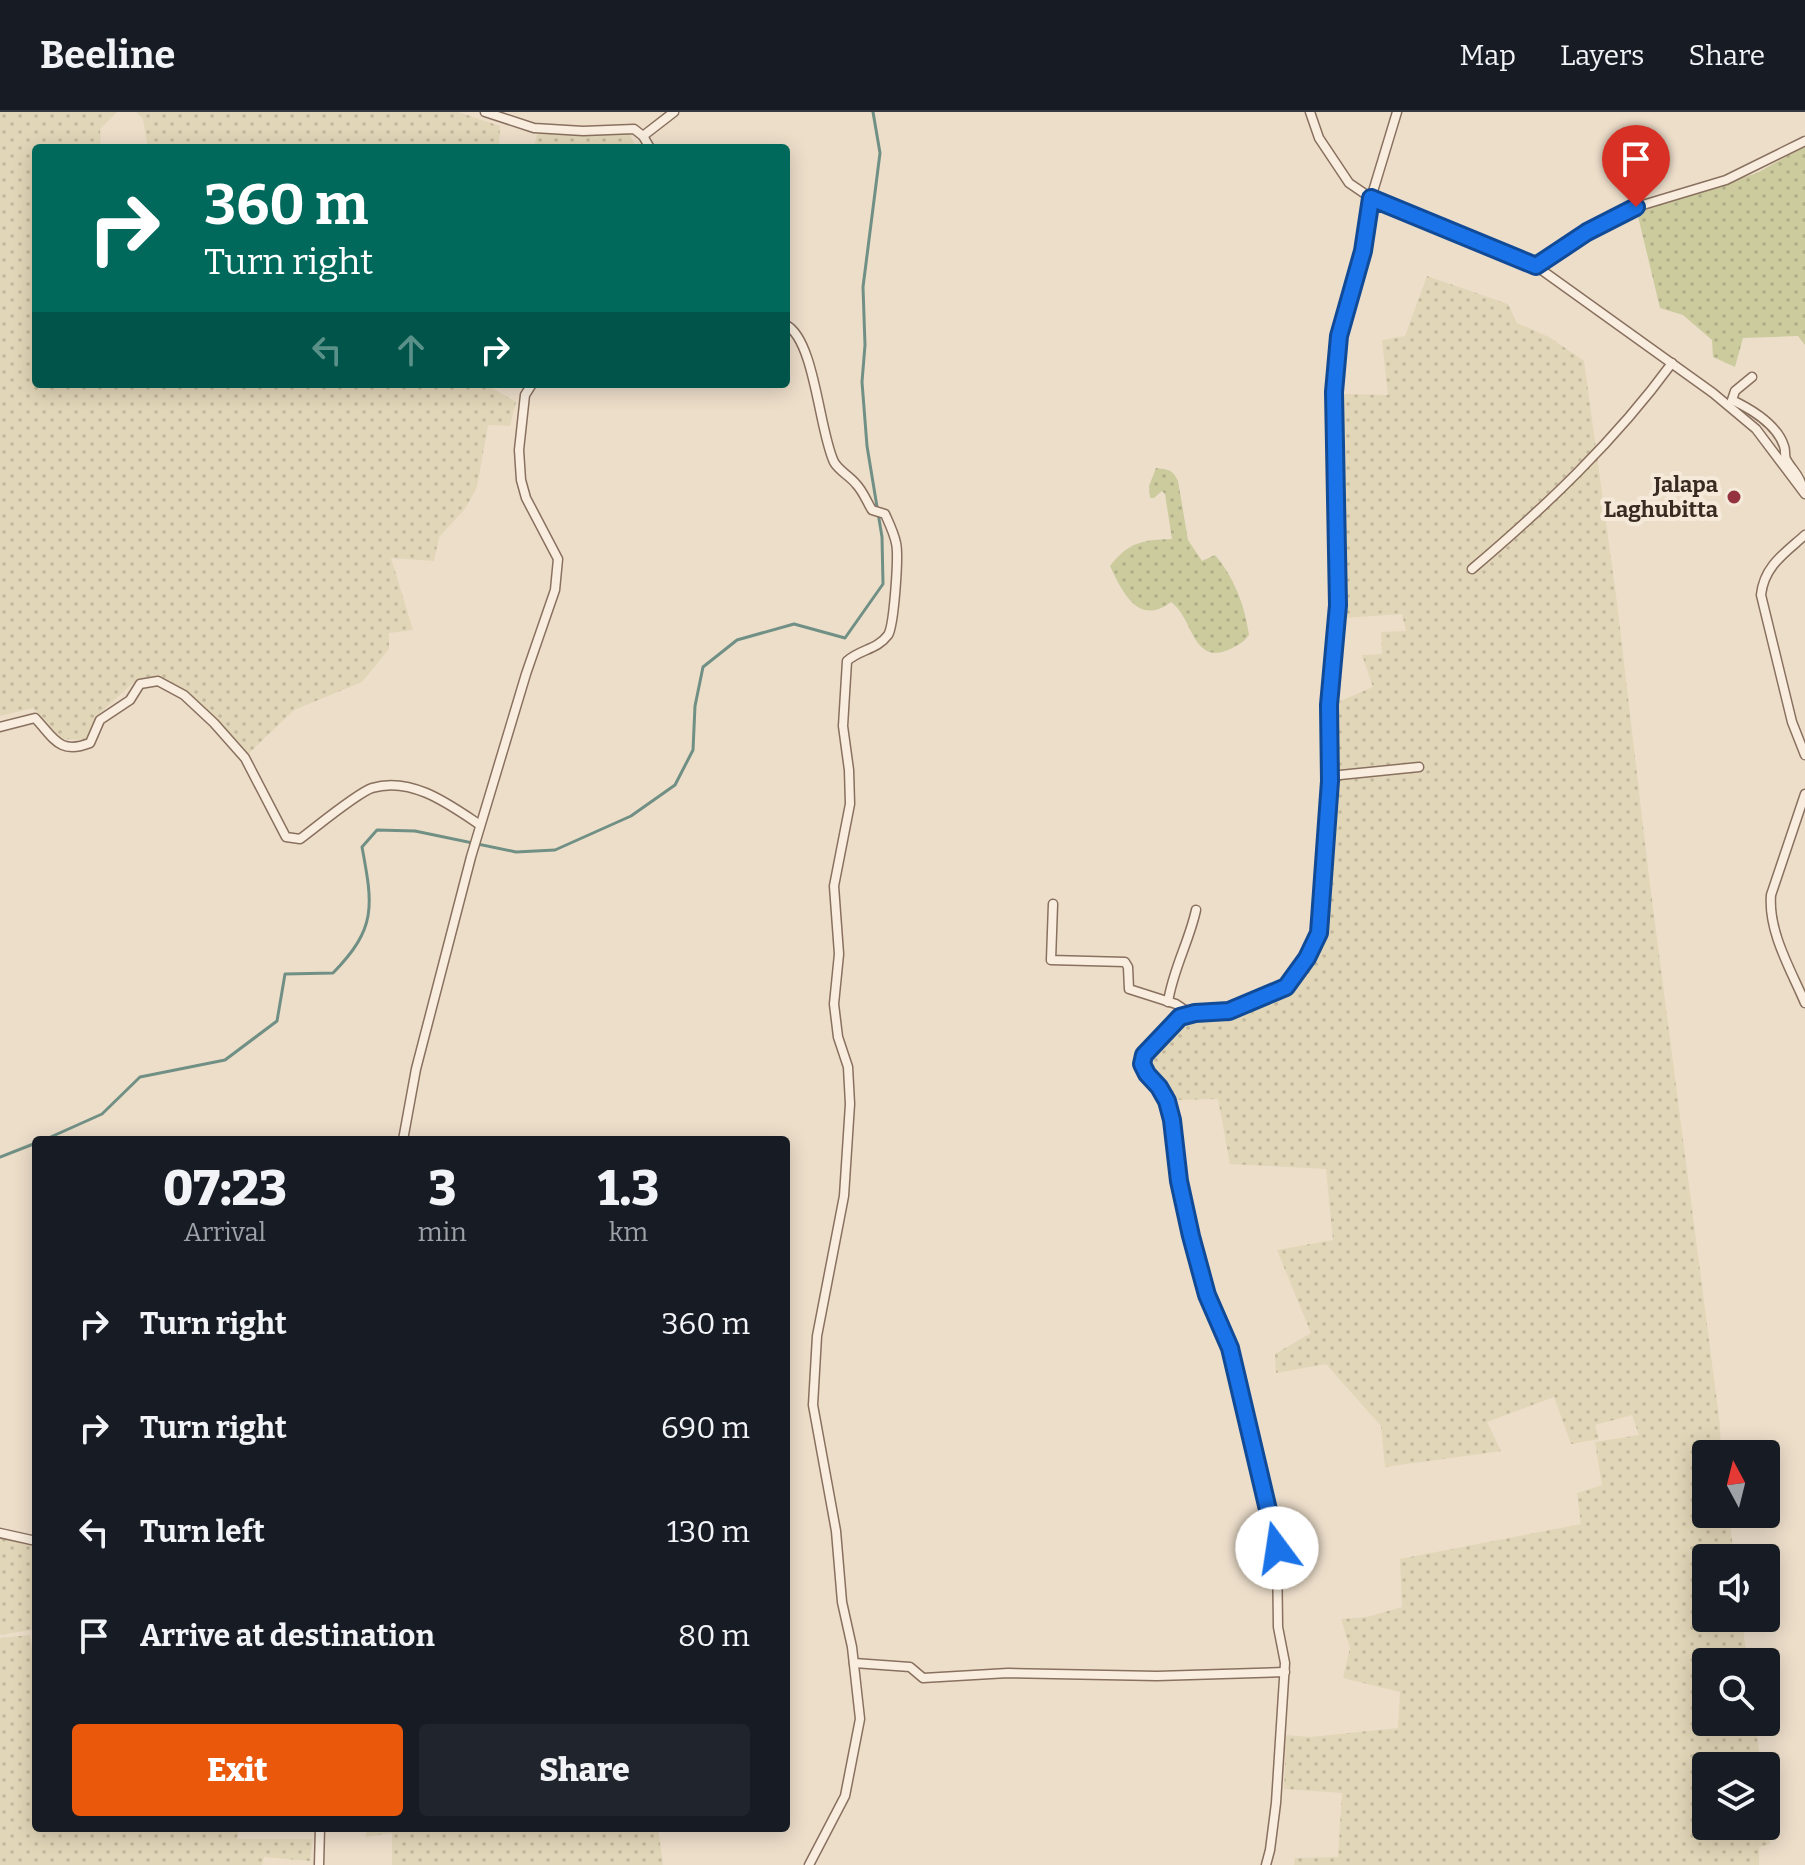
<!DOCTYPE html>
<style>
body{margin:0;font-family:Bitter,serif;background:#20242c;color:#f1f3f6;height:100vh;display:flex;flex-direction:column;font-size:30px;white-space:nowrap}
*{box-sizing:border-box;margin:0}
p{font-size:26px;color:#9ea1a6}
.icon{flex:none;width:44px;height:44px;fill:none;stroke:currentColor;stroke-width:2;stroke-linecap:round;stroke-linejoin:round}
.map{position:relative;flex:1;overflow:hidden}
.panel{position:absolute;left:32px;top:1024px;width:758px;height:696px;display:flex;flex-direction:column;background:#171b24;border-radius:8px;box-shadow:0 4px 20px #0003}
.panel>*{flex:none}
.hud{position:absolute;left:32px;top:32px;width:758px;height:244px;border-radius:8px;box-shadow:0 4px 20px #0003;background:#00695c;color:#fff;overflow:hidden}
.needle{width:52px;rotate:353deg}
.controls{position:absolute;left:1692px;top:1328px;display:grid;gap:16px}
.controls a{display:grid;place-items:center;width:88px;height:88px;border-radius:8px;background:#171b24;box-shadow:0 4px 20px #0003;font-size:40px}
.pin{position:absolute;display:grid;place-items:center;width:68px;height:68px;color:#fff;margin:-82px -34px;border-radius:50% 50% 50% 0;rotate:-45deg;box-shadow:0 0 8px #0007}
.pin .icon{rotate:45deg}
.me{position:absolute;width:88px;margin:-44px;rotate:346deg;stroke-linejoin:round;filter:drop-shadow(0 0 6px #0008)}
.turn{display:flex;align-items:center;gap:28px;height:168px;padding:0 40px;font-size:36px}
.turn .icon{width:104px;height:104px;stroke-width:2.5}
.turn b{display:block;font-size:56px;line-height:68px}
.lanes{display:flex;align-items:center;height:76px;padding:0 40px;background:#0003;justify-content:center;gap:40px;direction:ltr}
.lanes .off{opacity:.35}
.eta{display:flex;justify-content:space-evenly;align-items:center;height:136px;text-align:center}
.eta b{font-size:48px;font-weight:800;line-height:56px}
.cta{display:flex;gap:16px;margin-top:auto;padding:16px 40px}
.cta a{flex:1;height:92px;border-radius:8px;background:#ea580c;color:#fff;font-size:32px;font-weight:800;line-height:92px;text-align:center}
.cta a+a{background:#20242c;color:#f1f3f6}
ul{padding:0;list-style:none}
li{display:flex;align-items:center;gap:24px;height:104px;padding:0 40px}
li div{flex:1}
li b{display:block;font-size:30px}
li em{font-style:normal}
header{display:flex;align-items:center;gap:48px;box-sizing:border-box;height:112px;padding:0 40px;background:#171b24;border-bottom:2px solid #363941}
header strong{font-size:38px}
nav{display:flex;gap:44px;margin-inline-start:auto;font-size:28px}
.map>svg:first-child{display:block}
.farmland{fill:url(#farmland-dots)}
.grass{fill:url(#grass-dots)}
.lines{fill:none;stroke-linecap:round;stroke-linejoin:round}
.stream{stroke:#719085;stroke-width:3}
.street-casing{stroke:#89705f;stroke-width:11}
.street{stroke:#f8edde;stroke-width:8}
.route-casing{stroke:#114b97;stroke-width:20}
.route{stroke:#1a73e8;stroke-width:14}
.poi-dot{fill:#95323f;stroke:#f5eada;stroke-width:3}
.labels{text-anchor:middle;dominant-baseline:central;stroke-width:8;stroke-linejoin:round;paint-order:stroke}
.poi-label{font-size:22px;font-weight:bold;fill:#3a2b22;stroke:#f5eada;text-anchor:end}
</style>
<header>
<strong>Beeline</strong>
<nav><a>Map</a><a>Layers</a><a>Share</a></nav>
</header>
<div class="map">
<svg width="1805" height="1753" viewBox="0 0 1805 1753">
<defs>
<pattern id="farmland-dots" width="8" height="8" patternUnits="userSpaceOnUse" patternTransform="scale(2)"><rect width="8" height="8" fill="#e2d6b8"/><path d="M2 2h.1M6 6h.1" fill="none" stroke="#c3b89e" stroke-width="1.8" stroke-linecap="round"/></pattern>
<pattern id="grass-dots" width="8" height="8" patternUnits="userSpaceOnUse" patternTransform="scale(2)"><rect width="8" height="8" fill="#cbcb9e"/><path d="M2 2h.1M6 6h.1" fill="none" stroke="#afae88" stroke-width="1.8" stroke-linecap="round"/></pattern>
</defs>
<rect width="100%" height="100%" fill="#eddeca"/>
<g class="farmland">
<path d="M0,0H117L100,17L101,36H36V272H493L492,276L516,290L510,314L488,313L477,375L465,397L439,425L434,449L391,446L413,518L389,521V537L362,570L294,598L246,644L159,566L134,570L98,603L85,628L61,627L33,596L0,604Z"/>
<path d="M136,0H458L500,14L499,34L506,36H148L143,7Z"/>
<path d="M629,20L636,36H534L537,22Z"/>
<path d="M1427,164L1508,192L1517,211L1549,225L1584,249L1617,491L1649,765L1720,1313L1721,1342H1706V1402H1729L1734,1446H1706V1506H1742L1747,1550H1706V1610H1755L1761,1654H1706V1714H1766V1697L1770,1732L1759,1735V1753H1294L1295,1746L1338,1745L1342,1681L1284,1677L1286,1623L1310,1625L1398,1616L1400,1580L1343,1566L1350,1536L1341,1507L1367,1505L1402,1495L1400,1447L1581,1412L1577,1381L1602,1373L1595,1330L1639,1323L1632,1303L1595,1313L1599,1327L1571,1332L1554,1285L1487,1310L1501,1339L1385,1355L1381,1314L1326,1252L1276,1261L1275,1242L1311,1221L1277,1138L1333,1128L1326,1057L1230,1052L1218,987L1173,988L1150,954V940L1194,906L1229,903L1279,881L1301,867L1321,831L1327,796V755L1334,716L1338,590L1373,575L1362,543L1382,542L1381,520L1406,519L1402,502L1344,506L1343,282L1388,283L1382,228L1405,224Z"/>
<path d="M0,1426L36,1433V1517L0,1523Z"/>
<path d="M30,1523L32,1536L36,1537V1716H239L237,1727H313L310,1749L264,1745L262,1753H0V1526Z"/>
<path d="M366,1716H658L663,1753H392V1721L366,1725Z"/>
</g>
<g class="grass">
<path d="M1805,34V233L1798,224L1743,226L1735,255L1713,245L1712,228L1683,203L1660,196L1637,100L1757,61Z"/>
<path d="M1156,356C1168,357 1173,358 1178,369L1188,428L1202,449L1215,443C1234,465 1245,494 1249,523C1243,531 1237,534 1228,538C1192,553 1193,505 1171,490C1139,515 1122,480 1110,454C1129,430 1142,428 1172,427L1165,382L1162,379L1154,386H1150L1149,374Z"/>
</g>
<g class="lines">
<g class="stream">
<path d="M44,1028L102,1002L140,965L225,948L277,909L285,862L333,861C377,816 373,794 362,735L377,718L415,719L516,740L555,738L631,704L675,673L693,638L695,594L703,555L737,528L794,512L845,526L883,472L882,425L867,334L862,270L865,233L863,175L880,41L873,0"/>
<path d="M0,1045L36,1031"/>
</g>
<g class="street-casing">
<g id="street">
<path d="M485,0L534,16L583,19L634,17L643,24L650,36"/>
<path d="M1310,0L1319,26L1349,71L1371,86L1536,154L1713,281L1756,317L1805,382"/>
<path d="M643,24L674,0"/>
<path d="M1536,154L1587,120L1636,95L1726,68L1805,29"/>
<path d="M786,213C815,228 819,319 834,350C839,359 850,364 856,372C863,379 867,390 872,398L885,402C889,411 894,421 896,431C899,443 894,514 888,523C877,538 860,537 847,549L843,614L849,658L850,692L834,774L839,842L834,892L838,925L848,955L850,992L844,1084L817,1224L813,1293L836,1419L842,1490L852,1535L860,1607L845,1684L809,1753"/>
<path d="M1752,265L1735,279L1732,288C1751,297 1777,313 1784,334C1786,339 1784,342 1786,347C1791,357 1799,362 1802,374"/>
<path d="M1805,423C1785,441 1764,454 1761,483L1792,610L1805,643"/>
<path d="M1472,457C1545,395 1615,329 1672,251"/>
<path d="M0,615L35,606C54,626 59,643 90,631L100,608L130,588L140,572L158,569L184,583L214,611L245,646L286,725L300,727C315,716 357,681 372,676C411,664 449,692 480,713"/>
<path d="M1330,664L1419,655"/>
<path d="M1805,682L1771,783C1768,820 1791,858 1805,891"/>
<path d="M1053,792L1051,848L1125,850L1128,855L1129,877L1176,892L1191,902"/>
<path d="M1168,890C1173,857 1189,830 1196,798"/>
<path d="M403,1028L416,957L471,745L526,562L555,478L558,447L526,386L521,368L519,338L525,283L532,272"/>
<path d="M0,1421L36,1429"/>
<path d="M854,1551L910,1555L923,1566L1008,1561L1157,1564L1285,1560"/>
<path d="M319,1753L320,1716"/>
<path d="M1266,1753L1270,1738L1276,1691L1285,1551L1278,1515L1277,1436L1242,1296L1230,1236L1207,1183L1191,1124L1179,1069L1172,1008L1167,989L1159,975L1147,962L1142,952L1144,943L1180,905L1195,901L1229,899L1286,875L1307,846L1319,821L1330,669L1329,593L1338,493L1334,280L1339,224L1363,139L1371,86L1397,0"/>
</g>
</g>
<use href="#street" class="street"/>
</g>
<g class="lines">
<g class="route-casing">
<path id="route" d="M1277,1436L1230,1236L1207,1183L1191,1124L1179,1069L1172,1008L1167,989L1159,975L1147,962L1142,952L1144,943L1180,905L1195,901L1229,899L1286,875L1307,846L1319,821L1330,669L1329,593L1338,493L1334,280L1339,224L1363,139L1371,86L1536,154L1587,120L1636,95"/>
</g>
<use href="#route" class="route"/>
</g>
<circle class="poi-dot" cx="1734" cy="385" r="8"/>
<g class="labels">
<g class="poi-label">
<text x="1718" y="372">Jalapa<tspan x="1718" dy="25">Laghubitta</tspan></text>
</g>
</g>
</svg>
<div class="controls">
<a><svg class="needle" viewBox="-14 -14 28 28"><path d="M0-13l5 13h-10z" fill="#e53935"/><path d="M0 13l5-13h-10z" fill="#9ea1a6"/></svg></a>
<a><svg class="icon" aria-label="sound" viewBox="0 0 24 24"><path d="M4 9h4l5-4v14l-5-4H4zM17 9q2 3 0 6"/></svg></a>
<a><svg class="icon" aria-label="search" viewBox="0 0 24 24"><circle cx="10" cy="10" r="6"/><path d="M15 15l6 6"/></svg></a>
<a><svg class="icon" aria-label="layers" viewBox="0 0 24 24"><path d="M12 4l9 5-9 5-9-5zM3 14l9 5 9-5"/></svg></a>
</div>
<div class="pin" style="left:1636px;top:95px;background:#d93025"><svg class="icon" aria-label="arrive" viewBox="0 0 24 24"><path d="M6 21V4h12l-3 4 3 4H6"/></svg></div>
<svg class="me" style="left:1277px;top:1436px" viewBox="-20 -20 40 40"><circle r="19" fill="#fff"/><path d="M0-13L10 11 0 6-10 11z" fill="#1a73e8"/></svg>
<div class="hud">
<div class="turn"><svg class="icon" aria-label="right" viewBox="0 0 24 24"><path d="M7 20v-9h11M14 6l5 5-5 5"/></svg><div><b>360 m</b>Turn right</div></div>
<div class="lanes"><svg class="icon off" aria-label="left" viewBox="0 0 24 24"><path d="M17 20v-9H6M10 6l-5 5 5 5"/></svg><svg class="icon off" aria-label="ahead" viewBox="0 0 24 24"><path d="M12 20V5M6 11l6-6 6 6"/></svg><svg class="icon" aria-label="right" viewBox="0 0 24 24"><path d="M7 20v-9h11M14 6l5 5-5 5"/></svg></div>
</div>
<section class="panel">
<div class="eta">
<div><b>07:23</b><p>Arrival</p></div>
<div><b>3</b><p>min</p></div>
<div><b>1.3</b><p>km</p></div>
</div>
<ul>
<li><svg class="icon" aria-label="right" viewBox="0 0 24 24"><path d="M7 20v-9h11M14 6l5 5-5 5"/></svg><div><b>Turn right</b></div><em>360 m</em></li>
<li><svg class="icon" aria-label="right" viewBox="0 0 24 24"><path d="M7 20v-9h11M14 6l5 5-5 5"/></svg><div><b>Turn right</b></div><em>690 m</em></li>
<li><svg class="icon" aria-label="left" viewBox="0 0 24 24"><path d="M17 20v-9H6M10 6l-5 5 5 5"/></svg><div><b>Turn left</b></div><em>130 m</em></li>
<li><svg class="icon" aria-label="arrive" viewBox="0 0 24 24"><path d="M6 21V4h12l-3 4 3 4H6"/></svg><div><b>Arrive at destination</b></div><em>80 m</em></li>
</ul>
<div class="cta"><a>Exit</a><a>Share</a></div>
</section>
</div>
